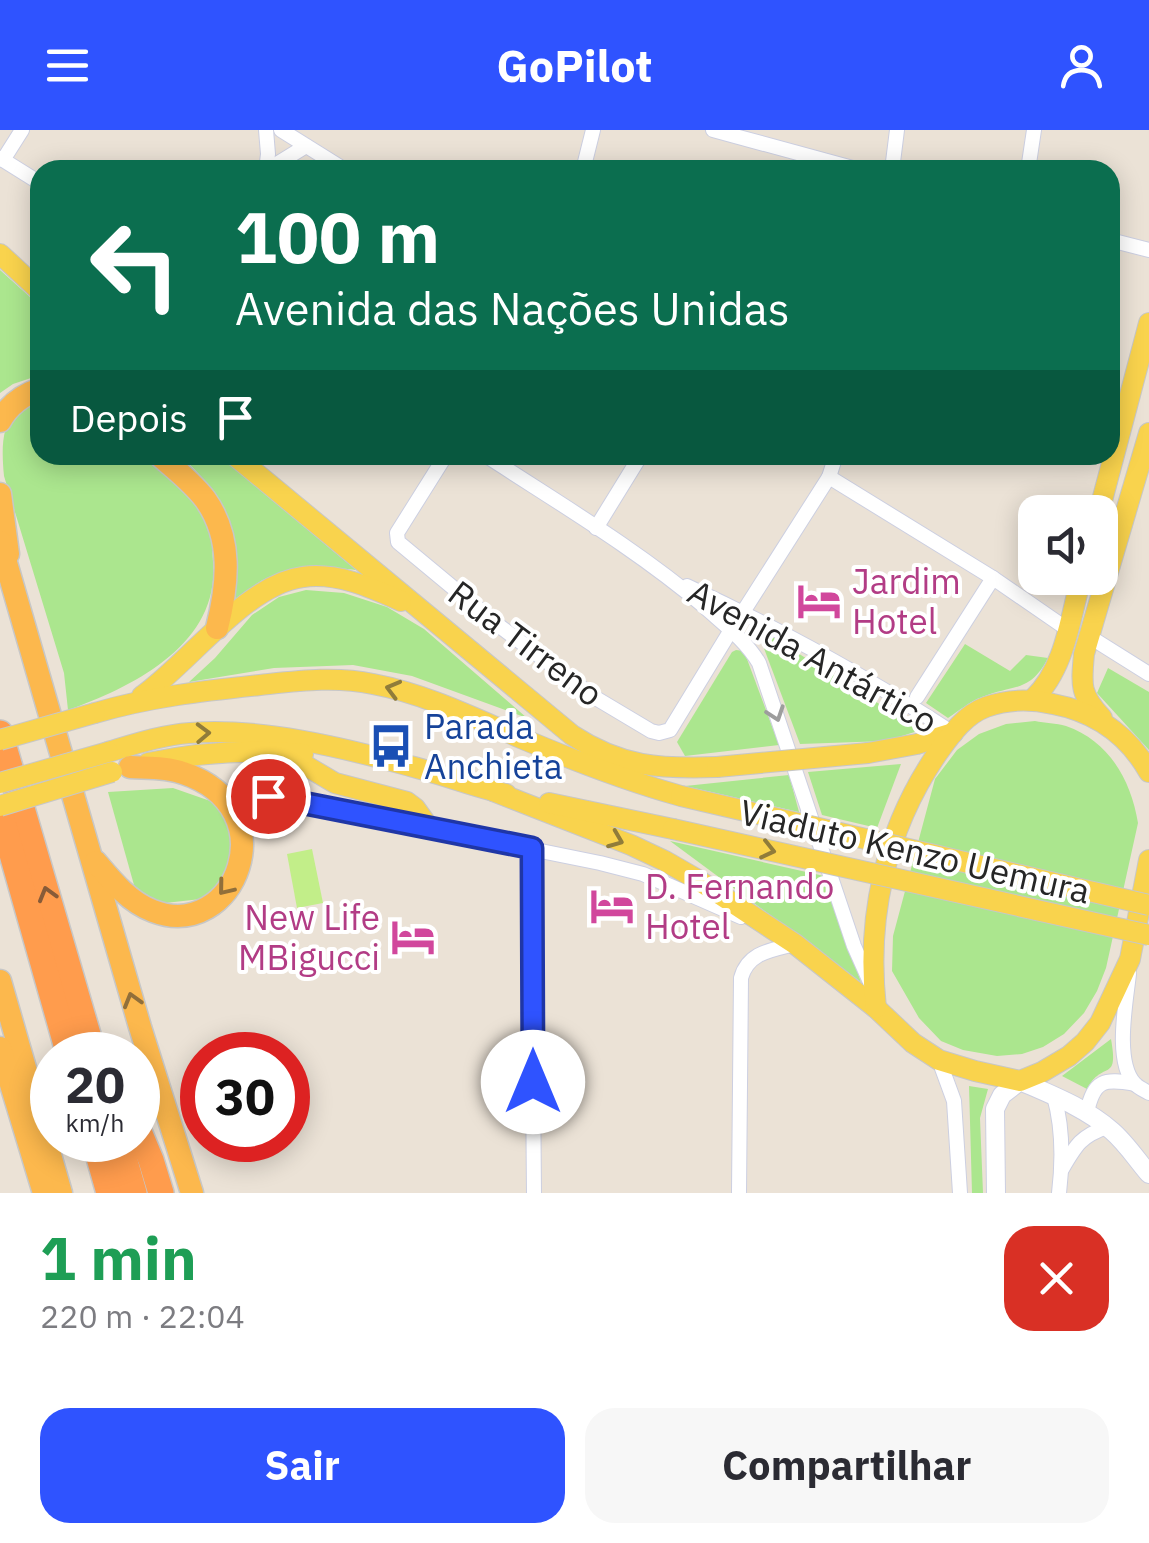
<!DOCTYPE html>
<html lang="pt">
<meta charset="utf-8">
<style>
body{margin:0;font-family:"IBM Plex Sans",sans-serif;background:#f7f7f7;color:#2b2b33;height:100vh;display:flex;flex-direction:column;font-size:38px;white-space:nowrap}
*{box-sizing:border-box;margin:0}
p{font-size:32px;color:#7c7c81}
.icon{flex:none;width:55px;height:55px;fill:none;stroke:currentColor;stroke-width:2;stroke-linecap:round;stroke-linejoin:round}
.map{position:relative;height:1063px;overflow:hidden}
.drawer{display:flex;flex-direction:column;background:#fff;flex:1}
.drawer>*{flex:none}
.hud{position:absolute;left:30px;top:30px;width:1090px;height:305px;border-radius:30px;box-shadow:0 5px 25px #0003;background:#0b6e4f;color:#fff;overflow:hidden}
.buttons{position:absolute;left:1018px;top:365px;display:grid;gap:20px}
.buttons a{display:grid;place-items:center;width:100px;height:100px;border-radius:20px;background:#fff;box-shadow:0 5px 25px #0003;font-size:50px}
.speed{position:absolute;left:30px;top:902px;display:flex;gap:20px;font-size:50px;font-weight:700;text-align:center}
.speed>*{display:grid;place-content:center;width:130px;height:130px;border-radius:50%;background:#fff;box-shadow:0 5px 25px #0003;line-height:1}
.speed small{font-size:25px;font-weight:400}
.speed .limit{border:15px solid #d22;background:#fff;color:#111}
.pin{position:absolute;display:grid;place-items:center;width:85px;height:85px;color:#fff;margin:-42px;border:5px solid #fff;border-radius:50%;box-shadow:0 2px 10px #0007}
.me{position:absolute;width:110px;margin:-55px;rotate:0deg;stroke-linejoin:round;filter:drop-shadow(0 0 8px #0008)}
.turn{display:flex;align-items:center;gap:35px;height:210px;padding:0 40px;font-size:45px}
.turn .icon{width:130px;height:130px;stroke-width:2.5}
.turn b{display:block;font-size:70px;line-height:85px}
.then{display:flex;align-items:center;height:95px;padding:0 40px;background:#0003;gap:20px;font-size:38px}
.round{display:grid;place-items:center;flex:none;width:105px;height:105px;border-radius:30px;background:#f7f7f7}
.head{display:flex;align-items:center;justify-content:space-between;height:170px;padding:0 40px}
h1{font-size:60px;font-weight:700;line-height:75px;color:#1e9e55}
.primary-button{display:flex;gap:20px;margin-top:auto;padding:20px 40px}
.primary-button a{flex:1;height:115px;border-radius:30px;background:#2f53ff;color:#fff;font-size:40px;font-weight:700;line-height:115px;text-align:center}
.primary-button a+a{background:#f7f7f7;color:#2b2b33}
header{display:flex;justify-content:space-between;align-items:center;height:130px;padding:0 40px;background:#2f53ff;color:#fff;font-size:45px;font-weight:700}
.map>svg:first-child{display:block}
.green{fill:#abe68e}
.pitch{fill:#c2ee89}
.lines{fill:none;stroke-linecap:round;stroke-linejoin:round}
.minor-casing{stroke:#cccfe1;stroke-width:16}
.tertiary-casing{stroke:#cccfe1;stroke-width:20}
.primary-casing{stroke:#c7c7c7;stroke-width:22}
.trunk-casing{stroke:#c7c7c7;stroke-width:25}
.motorway-casing{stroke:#c7c7c7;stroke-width:28}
.minor{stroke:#fff;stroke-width:14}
.tertiary{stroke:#fff;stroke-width:18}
.primary{stroke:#f9d34d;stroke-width:20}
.trunk{stroke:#fcb84d;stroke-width:22}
.motorway{stroke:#ff9c4d;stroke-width:25}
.primary-bridge-casing{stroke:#c7c7c7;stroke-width:22;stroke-linecap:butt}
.primary-bridge{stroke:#f9d34d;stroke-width:20}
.oneway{stroke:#907c3a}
.oneway2{stroke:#9d9d9d}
.oneway3{stroke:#916f3a}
.oneway4{stroke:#885b38}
.route-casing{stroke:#1f36a6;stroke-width:25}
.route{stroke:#2f53ff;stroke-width:18}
.labels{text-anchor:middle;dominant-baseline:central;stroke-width:8;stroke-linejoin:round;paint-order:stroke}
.hotel-label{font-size:35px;fill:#b23c85;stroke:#fff;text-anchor:start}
.street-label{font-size:35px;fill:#262626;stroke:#fff}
.transit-label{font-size:35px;fill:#164399;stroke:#fff;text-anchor:start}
</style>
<header><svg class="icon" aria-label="menu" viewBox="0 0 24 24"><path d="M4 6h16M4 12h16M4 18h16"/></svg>GoPilot<svg class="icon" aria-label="person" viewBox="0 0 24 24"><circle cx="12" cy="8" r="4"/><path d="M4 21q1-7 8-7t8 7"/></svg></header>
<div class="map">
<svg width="1149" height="1063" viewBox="0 0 1149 1063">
<rect width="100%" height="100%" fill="#ebe2d6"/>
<g class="green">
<path d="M0,140L40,176V245L13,254L0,263Z"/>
<path d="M40,270V325H146C164,342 194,364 205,386C212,399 212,418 213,432C220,514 133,557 68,580L64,543L4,346C2,324 0,295 17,281C23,276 33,273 40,270Z"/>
<path d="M180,325H218L356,440C322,436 281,435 252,457C246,462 240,469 235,475C241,405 232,374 180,325Z"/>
<path d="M306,460L344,463L387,477L424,499L527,588L412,546L353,535L274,538L189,552L215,528L252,485L279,467Z"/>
<path d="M756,497L921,600L886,611L800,614Z"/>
<path d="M965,514L1010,541L1026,525L1048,528C1030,563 1014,554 982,567C970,571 959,581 948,588L926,573Z"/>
<path d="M736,520L744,521L779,615L685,626L677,612L732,522Z"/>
<path d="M1108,538L1149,562V620L1097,563Z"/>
<path d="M1035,591C1045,593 1056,593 1066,596C1109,611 1131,650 1138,693L1106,838L1097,861L1084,883L1064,904L1043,917L1022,924L997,926L963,920L941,911L919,888L892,841L893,806L935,649L957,620L979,604L1006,594Z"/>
<path d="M901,634L877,698L822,685L808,642Z"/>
<path d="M789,645L799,682L685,656Z"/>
<path d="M173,658L216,673L229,688L233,721L224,749L201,769L156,774L134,755L108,662Z"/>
<path d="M670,711L824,746L861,852Z"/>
<path d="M1111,909C1119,954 1103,929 1087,959L1062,946Z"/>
<path d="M969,956L988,959L980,988L983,1063H972Z"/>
</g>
<path class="pitch" d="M312,719L323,773L297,778L287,724Z"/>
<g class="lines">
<g class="minor-casing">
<g id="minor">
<path d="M281,0L345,40"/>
<path d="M713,0L860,40"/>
<path d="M0,28L40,53"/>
<path d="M3,30L22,0"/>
<path d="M266,40L268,24L266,0"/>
<path d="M267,40L306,16"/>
<path d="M583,40L593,0"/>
<path d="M892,40L897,0"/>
<path d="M1028,40L1034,0"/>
<path d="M1110,110L1149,120"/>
<path d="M446,325L397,403L398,412L498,495L594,567L651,601L659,603L670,600L731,500"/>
<path d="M485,325C560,374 638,420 706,478C725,495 746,511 759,533L854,816L870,852"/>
<path d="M829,347L993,448L1067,499"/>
<path d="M596,398L641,325"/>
<path d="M687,456C777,498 869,548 953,603"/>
<path d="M743,482L829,347L836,325"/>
<path d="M1090,507L1149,544"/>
<path d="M917,567L993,448"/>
<path d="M269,666L600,733L643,744L741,787"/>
<path d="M531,719L534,1063"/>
<path d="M1129,844C1126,872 1114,932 1135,954C1139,958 1144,960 1149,963"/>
<path d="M939,930L954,971L960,1063"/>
<path d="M1054,966C1063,998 1063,1030 1059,1063"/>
<path d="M1087,982C1094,950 1104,948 1135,954"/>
<path d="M1062,1039C1076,1015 1081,1006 1107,997"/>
<path d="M739,1063L741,848C748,822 772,820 795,814"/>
</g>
</g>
<g class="tertiary-casing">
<path id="tertiary" d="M996,1063L995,979L1002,965L1020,951C1052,965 1086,978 1112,1001C1126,1013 1137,1030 1149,1044"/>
</g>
<g class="primary-casing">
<g id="primary">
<path d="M0,124L40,161"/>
<path d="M234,325L572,605C621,637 660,639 717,637"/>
<path d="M1099,382L1149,193"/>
<path d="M142,566C189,533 246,454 303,447C337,442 372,458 401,471"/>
<path d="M1033,569C1065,539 1070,489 1081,448"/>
<path d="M95,583C149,567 203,561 260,555C298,551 335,546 373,554C426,564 474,588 523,609C575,631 627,651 681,666"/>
<path d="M1102,588C1080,564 1081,556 1084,524L1149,303"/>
<path d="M108,622C135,614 162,605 190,603C258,597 345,618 410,636C442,644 474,657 506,664"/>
<path d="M868,623L917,614L953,603"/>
<path d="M286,624L335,653L407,672L415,678L430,699"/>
<path d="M148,633C200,622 250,619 303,624"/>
<path d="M493,661L631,715L665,731L698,750L795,814L876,878L913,913L939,930L975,941L1020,951L1042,942L1069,926L1085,912L1100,893L1130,829L1149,730"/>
<path d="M549,673L673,699"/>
<path d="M876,878C866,788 885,700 937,624C950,606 964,585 986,577C1008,569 1031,569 1053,574C1095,582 1128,605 1149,642"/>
</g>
</g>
<g class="trunk-casing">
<g id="trunk">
<path d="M0,291C9,275 22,265 40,259"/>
<path d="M159,325C175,339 192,352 205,369C233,408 228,454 217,498"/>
<path d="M0,364L8,424"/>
<path d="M0,412L140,897L192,1063"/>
<path d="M96,732C112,751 129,772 153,781C235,813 289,678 183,643C167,637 147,638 130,637"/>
<path d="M0,851L61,1063"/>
<path d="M0,918L44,1063"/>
</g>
</g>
<g class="motorway-casing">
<g id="motorway">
<path d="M0,603L94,925"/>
<path d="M0,682L69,925"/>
<path d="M138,999L151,1030L161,1063"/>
<path d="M94,1010L109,1063"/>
<path d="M119,1010L134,1063"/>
</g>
</g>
<use href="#minor" class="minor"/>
<use href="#tertiary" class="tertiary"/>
<use href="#primary" class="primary"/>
<use href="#trunk" class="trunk"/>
<use href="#motorway" class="motorway"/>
<g class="primary-bridge-casing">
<g id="primary-bridge">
<path d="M0,610L95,583"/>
<path d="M717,637L868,623"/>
<path d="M0,653L108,622"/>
<path d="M681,666L1149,775"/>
<path d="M0,676L112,642"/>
<path d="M673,699L1149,805"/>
</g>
</g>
<use href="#primary-bridge" class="primary-bridge"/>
</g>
<defs><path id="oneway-chevron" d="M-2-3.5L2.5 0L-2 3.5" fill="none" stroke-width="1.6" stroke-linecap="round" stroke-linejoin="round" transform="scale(2.5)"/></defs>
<g class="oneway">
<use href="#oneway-chevron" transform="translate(393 559) rotate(-165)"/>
<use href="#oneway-chevron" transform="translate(203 603) rotate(-2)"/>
<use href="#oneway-chevron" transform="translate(616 710) rotate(22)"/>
<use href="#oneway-chevron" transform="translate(768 720) rotate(13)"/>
</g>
<use class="oneway2" href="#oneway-chevron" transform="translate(776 584) rotate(71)"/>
<g class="oneway3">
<use href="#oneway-chevron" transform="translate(225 758) rotate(129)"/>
<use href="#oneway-chevron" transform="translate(132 870) rotate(-106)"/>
</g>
<use class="oneway4" href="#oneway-chevron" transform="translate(47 764) rotate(-106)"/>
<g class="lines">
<g class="route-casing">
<path id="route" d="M268,666L532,718L533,952"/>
</g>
<use href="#route" class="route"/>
</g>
<defs>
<g id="hotel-bare" transform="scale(3.45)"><path d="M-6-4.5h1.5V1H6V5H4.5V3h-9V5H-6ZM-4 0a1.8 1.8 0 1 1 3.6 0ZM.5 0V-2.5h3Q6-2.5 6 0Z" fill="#d1479c" stroke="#fff" stroke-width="2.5" paint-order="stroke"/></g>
<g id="bus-bare" transform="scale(3.45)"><path d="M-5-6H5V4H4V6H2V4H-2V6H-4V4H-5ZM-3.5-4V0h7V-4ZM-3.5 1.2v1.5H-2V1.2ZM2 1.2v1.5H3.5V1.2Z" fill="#1a4fb4" stroke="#fff" stroke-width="2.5" paint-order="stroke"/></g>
</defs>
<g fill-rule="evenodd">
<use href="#hotel-bare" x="819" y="471"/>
<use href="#bus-bare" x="391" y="616"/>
<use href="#hotel-bare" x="612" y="776"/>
<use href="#hotel-bare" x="413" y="807"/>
</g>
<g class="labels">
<g class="hotel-label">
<text x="852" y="451">Jardim<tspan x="852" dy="40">Hotel</tspan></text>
<text x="645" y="756">D. Fernando<tspan x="645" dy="40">Hotel</tspan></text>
<text x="380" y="787" text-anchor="end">New Life<tspan x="380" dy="40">MBigucci</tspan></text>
</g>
<g class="street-label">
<text transform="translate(526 513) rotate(37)">Rua Tirreno</text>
<text transform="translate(813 526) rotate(29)">Avenida Antártico</text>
<text transform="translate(915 721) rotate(13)">Viaduto Kenzo Uemura</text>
</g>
<g class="transit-label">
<text x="424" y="596">Parada<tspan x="424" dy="40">Anchieta</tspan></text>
</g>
</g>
</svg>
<div class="buttons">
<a><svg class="icon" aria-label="sound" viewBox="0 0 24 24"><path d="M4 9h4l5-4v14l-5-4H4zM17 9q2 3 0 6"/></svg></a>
</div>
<div class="speed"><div>20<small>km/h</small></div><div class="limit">30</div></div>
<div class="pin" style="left:268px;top:666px;background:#d93025"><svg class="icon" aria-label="arrive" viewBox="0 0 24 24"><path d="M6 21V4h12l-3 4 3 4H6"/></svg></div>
<svg class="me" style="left:533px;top:952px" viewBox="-20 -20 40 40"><circle r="19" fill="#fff"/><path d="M0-13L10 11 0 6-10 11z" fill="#2f53ff"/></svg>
<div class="hud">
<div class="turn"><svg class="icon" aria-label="left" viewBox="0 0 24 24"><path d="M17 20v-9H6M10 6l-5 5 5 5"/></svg><div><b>100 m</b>Avenida das Nações Unidas</div></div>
<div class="then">Depois<svg class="icon" aria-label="arrive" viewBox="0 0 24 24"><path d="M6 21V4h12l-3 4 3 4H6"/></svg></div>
</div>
</div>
<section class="drawer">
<div class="head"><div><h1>1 min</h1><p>220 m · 22:04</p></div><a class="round" style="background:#d93025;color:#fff"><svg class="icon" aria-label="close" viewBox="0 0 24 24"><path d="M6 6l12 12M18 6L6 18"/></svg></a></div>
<div class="primary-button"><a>Sair</a><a>Compartilhar</a></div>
</section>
